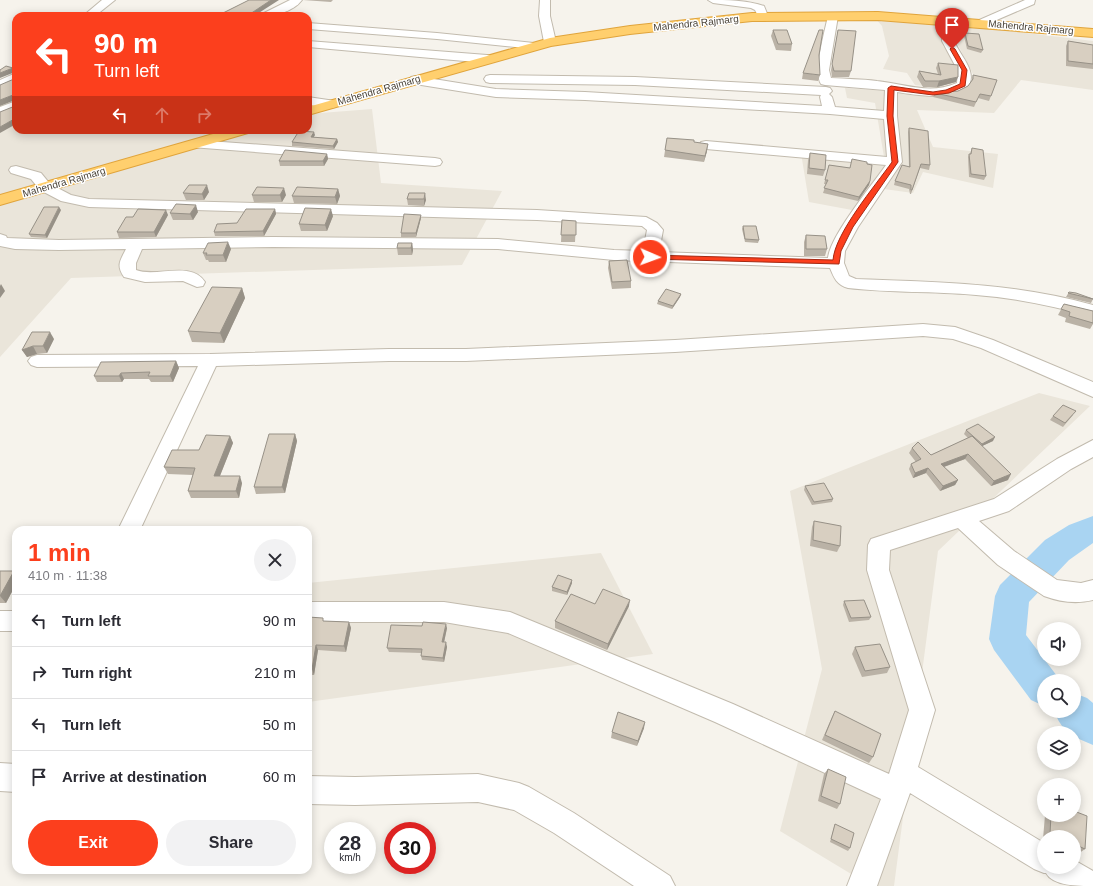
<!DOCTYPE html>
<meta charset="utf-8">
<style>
body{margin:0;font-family:Arial,sans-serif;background:#f2f2f3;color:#2b2b33;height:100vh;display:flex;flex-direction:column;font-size:15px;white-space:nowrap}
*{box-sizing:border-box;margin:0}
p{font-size:13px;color:#7c7c81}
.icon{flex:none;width:22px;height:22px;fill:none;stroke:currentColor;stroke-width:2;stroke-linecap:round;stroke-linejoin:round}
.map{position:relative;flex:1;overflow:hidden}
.sheet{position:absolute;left:12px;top:526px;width:300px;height:348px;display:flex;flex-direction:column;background:#fff;border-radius:12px;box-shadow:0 2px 10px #0003}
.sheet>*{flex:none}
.guide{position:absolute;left:12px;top:12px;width:300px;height:122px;border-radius:12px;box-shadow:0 2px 10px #0003;background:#fc3f1d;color:#fff;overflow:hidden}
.tools{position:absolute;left:1037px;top:622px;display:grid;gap:8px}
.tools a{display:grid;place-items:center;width:44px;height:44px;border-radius:50%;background:#fff;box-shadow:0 2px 10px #0003;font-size:20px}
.speed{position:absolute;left:324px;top:822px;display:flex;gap:8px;font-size:20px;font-weight:700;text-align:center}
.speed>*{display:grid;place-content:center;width:52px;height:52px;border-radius:50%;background:#fff;box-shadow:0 2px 10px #0003;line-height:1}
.speed small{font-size:10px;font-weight:400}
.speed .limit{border:6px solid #d22;background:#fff;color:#111}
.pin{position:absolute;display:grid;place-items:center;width:34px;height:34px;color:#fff;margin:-41px -17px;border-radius:50% 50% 50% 0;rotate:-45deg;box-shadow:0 0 4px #0007}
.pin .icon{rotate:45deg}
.me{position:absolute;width:44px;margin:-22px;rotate:92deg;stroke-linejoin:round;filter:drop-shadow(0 0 3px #0008)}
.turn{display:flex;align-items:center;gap:14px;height:84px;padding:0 16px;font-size:18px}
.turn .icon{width:52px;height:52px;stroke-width:2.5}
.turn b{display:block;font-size:28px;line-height:34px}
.lanes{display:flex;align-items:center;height:38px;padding:0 16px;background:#0003;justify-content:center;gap:20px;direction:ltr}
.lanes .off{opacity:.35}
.round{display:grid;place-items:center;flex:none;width:42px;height:42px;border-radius:21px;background:#f2f2f3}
.headline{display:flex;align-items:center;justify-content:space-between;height:68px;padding:0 16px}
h1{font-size:24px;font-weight:600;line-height:30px;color:#fc3f1d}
.primary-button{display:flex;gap:8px;margin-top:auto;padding:8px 16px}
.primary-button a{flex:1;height:46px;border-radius:24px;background:#fc3f1d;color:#fff;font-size:16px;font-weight:600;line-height:46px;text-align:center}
.primary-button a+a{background:#f2f2f3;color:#2b2b33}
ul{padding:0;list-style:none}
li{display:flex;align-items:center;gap:12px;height:52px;padding:0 16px;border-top:1px solid #e1e1e2}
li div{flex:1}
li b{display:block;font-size:15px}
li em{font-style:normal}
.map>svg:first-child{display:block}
.residential{fill:#eae5da}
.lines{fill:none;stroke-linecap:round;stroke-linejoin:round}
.river{fill:#a9d4f2;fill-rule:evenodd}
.minor-casing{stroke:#c2bbae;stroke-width:2}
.highway-casing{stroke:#e0a43c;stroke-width:2}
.minor{fill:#fff;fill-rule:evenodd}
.highway{fill:#ffcf6e;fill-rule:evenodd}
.wall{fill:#bab2a6}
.shaded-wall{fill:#979187}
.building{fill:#d8cfc1;stroke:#979187}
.route{fill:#fc3f1d;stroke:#a42913}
.labels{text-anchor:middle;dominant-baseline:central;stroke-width:3;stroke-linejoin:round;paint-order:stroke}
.far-street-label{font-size:10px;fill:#4b4439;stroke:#fff}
</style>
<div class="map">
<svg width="1093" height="886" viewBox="0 0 1093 886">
<rect width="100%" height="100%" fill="#f6f3ec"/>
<g class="residential">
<path d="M876,19L938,23L943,46L963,67L953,80L940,88L915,85L907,73L883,69L889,56L882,26Z"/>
<path d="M953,24L1093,41V90L1021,80L994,113L917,110L933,147L998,154L993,188L923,172L913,193L884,189L868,213L809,202L801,153L885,163L875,103L847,98L845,88L928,94L974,76L957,43Z"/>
<path d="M0,102L16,104V130H308V114L372,109L381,183L502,191L462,265L71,278L0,357Z"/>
<path d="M1039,393L1090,406L938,551L894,886H871L780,831L822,669L790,491Z"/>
<path d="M601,553L653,654L308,702V583Z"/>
</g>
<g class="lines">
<g class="river">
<path d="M1093,516V543L1069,560L1029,602L1026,635L1057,676L1060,681H1044V706L1031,700L994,650L989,639L995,596L1000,585L1045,540L1069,525Z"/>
<path d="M1074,693L1087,698L1093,703V745L1079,739L1074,735V733C1063,732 1058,720 1054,711H1074Z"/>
</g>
<g class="minor-casing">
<g id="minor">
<path d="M102,0H115L95,16H83Z"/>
<path d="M290,0H302C293,12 275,16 261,16L262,14Z"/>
<path d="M540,0H550V16L556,42L554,44H546L544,42L539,16Z"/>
<path d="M708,0C727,0 746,0 764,6L768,16L767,18H759L755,10L751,8L713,3Z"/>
<path d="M1025,0H1035L1034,4L985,25H977L975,23L977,21Z"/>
<path d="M833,13L838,16L829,70L831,78C846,79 862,79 877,81C905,84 930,95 957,83L958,71L942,41V29L937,20L943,17L947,18C949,21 952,25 953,28C955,33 953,39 955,43C959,52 967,61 970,71C979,106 915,95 897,92V116L902,162L858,227L845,251L844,263L849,276L856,279C936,282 1015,283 1093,305V317C1054,306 1016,298 976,295C934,291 890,293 848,288C837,285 834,278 830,268L614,260L498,249L273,247L142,249L136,263V270C156,278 191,260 205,282L203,286L197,287L183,281L145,282L124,277C116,265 120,261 126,249L59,250L15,249L0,246V234L6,236L7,238L59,240L273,237L498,239L614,250L643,251L647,230L642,226L537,220L89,207L61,201L40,190L31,179L11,173L9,170L11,167L16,166L41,173L50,184L71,195L89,199L537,210L646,217L657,223L663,230L659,252L828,258C830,236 872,185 886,165L706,149L701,148L699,145L701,142L706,141L887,157L884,119L830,114L585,100L496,97L415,84L411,83L409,80L411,77L415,76L496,89L585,92L822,106L820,97L821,95L635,85L490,83L486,82L484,79L486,76L490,75L635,77L826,87L830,88L832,91L829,94L832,97L835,107L884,111L885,90L825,85L821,84C813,73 825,30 828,16Z"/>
<path d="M308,23L437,33L534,43L538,44L540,46L538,48L534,49L437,39L308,29Z"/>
<path d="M308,41L487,55L491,56L493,59L491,62L487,63L308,47Z"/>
<path d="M16,73V82L0,89V80Z"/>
<path d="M308,97L335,101L336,104L335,107L330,108L308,105Z"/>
<path d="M16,101V110L0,116V107Z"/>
<path d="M196,140L435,158L440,159L442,162L440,165L435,166L191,147L189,144L191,141Z"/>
<path d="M923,324L955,327L993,340L1093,382V397L981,348L953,339L923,336L675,352L466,361H389L216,366L140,530H118L198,366L37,367L31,365L28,361L31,357L37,355L210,354L389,349H466L675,340Z"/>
<path d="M1093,440V457L1071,469L1009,511L979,521L1014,551L1057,580L1081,583L1093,580V600C1077,604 1060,602 1044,596L998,565L958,528L890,550L889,570L935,710L918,767L1044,843V867H1074V860L1093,871V886C1078,886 1053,886 1046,873H1044L1034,869L910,793L877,886H847L881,799L715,722L508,633L444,622H308V602H444L510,612L733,704L889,774L909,710L867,570L868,545L871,539L994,499L1057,459Z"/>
<rect x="0" y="611" width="16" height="20"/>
<path d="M0,763L16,764V792L0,791Z"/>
<path d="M478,774L519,783L529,787L574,813L670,876L675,886H634L554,833L514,810L478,802L355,805L308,804V776L355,777Z"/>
</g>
</g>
<g class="highway-casing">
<g id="highway">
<path d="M878,12L1093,29V37L878,20L752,21L630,34L551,46L308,115V107L550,38L630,26L752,13Z"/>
<path d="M227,130H250L248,133L0,205V195Z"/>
</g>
</g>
<use href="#minor" class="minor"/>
<use href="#highway" class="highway"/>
</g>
<g class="wall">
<path d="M303,0H333L331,2Z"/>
<path d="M773,30L792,44L791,51L776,50L771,36Z"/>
<path d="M838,30L851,71L849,77H832L831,70Z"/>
<path d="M965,33L983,50L981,53L967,49L964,36Z"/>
<path d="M1068,41L1093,45V69L1066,66V46Z"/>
<path d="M938,63L956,82L937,87H923L917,77L919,71L938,74L936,68Z"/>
<path d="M803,73L820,75L818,81L802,79Z"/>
<path d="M973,75L997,80L989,101L978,98L974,107L933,97L935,93L958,91L968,86L972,81Z"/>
<path d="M909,128L930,165L929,170L920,168L911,194H910L909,189L894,185L895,181L909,167L908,132Z"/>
<path d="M315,135L313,137L337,139L338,142L334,149L292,146V142Z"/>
<path d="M667,138L694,142L707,151L704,162L664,157Z"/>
<path d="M972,148L986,176L984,180L969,177L968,157L969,154H970Z"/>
<path d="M810,153L825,170L823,176L807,174L808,160Z"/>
<path d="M327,154L328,159L324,166H280L279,161Z"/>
<path d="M867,164L870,181L869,185L858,201L823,193L826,184H824L829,165L850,168Z"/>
<path d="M338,189L340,196L337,204L294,203L292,196Z"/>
<path d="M209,192L204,200H186L183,193Z"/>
<path d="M409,193L426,200L424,206L408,205L407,199Z"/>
<path d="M252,195H286L282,202H254Z"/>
<path d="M275,209L276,214L264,236H215L214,232Z"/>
<path d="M61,210L47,238L31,237L29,234Z"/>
<path d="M198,212L193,220H173L170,213Z"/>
<path d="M168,215L156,237L119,238L117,232L133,217Z"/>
<path d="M421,215V218L416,237H401V233Z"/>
<path d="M333,216L327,231H301L299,224Z"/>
<path d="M562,220L576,221L575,242H561Z"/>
<path d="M743,226L759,240L758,243L745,242L742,229Z"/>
<path d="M806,235L827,249L825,256H804V242Z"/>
<path d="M412,243L413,250L412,255H398L397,248Z"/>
<path d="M231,249L226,262H209L208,260H206L203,253Z"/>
<path d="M609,261L631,281V288L612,289L608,268Z"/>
<path d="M242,288L245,298L224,343L192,342L188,331Z"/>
<path d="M1069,292L1093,299L1091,303L1066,297Z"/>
<path d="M681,294L680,297L672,309L657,304L658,301Z"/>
<path d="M1064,304L1093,311V324L1090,329L1065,322L1066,318L1058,315Z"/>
<path d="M54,339L47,353L37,354L27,357L22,350Z"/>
<path d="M176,361L179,368L173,382H151L149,379H124L122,382H97L94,376Z"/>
<path d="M1073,415L1063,427L1050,420L1053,416Z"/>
<path d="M966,430L993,441L982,446L1008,480L991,486L965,459L944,467L958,480L955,485L940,491L926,473L913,478L909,469L911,464L916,462L909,453L912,448L931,455L968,438L964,434Z"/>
<path d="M295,434L297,441L285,493L256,494L254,487Z"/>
<path d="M230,436L233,443L220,476L242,483L239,498H191L188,491L193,475L168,474L164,467Z"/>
<path d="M805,486L833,499L832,502L812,505L804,490Z"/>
<path d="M814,521L840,546L837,552L810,546L812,527Z"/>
<path d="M0,571H14L16,574V584L6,603H0Z"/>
<path d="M572,580V583L567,595L552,591V587Z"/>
<path d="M844,601L871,617L869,620L849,622L843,605Z"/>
<path d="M595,604L629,606L607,650L555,628V621Z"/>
<path d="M308,617L324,621L349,622L351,628L346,652L318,650L314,675H308Z"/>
<path d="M447,628L444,642L447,647L444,662L422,660L421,656V653L389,652L387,648Z"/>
<path d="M855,647L890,667L887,673L862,677L852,654Z"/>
<path d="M835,711L873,757L869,763L822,740L832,717Z"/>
<path d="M644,728L637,746L611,738L612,732Z"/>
<path d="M828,769L840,804L837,809L818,801L824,774Z"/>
<path d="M1045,815H1074L1085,849L1078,854L1074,852V837H1044V839H1043Z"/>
<path d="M835,824L850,848L848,851L830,842L834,827Z"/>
</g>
<g class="shaded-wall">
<path d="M271,0H279L254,16H247Z"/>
<path d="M13,68L15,72L0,78V73Z"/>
<path d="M958,77L956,82L937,87L939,81Z"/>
<path d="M13,95L15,100L0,106V100Z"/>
<path d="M16,118V124L0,133V127Z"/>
<path d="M314,132L315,135L312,140L311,137Z"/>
<path d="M337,139L338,142L334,149L333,146Z"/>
<path d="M708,144L707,151L704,162L705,156Z"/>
<path d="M327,154L328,159L324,166L323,161Z"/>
<path d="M870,181L869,185L858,201L859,197Z"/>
<path d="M207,185L209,192L204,200L202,194Z"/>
<path d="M284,188L286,195L282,202L280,195Z"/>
<path d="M338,189L340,196L337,204L335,197Z"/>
<path d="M425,193L426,200L424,206V199Z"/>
<path d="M196,205L198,212L193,220L190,214Z"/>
<path d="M59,207L61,210L47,238L45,235Z"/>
<path d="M275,209L276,214L264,236L263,231Z"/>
<path d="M331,209L333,216L327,231L325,225Z"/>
<path d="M166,210L168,215L156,237L154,232Z"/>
<path d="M421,215V218L416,237V233Z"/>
<path d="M228,242L231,249L226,262L223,255Z"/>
<path d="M412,243L413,250L412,255L411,248Z"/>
<path d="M1,284L5,291L0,298V286Z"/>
<path d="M242,288L245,298L224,343L220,333Z"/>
<path d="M681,294L680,297L672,309L673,306Z"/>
<path d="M50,332L54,339L47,353L43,346Z"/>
<path d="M33,346L37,354L27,357L22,350Z"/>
<path d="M176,361L179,368L173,382L170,376Z"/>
<path d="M121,373L124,379L122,382L119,376Z"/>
<path d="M295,434L297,441L285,493L282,487Z"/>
<path d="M230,436L233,443L217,483L214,476Z"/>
<path d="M995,437L993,441L980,447L982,444Z"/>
<path d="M968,454L965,459L938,469L941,464Z"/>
<path d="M928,468L926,473L913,478L915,473Z"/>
<path d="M1011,474L1008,480L991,486L994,481Z"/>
<path d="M240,476L242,483L239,498L236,491Z"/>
<path d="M958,480L955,485L940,491L943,486Z"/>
<path d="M14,571L16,574V584L6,603L0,596Z"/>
<path d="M572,580V583L567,595V592Z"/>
<path d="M630,600L629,606L607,650L608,644Z"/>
<path d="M349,622L351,628L346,652L344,646Z"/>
<path d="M446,624L447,628L443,647L442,642Z"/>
<path d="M446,642L447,647L444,662L443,658Z"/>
<path d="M316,645L318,650L314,675L312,669Z"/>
<path d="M645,722L644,728L637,746L638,741Z"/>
</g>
<g class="building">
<path d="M249,0H271L247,16H217Z"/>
<path d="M773,30H787L792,44H778Z"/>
<path d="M819,30H823L819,55L820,75L803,73Z"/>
<path d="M838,30L856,31L851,71H834L832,64Z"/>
<path d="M965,33L979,34L983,50L968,46Z"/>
<path d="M1068,41L1093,45V64L1068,61Z"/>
<path d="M938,63L958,65V77L939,81H925L919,71L941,75Z"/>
<path d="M6,66L13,68L0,73V70Z"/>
<path d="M15,68H16V118L0,127V112L15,106V96L13,95L0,100V85L14,79Z"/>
<path d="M973,75L997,80L991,96L980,94L976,102L935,93L958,91L968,86L973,79Z"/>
<path d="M909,128L928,131L930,165L921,164L912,190H911V185L895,181L902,165L910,167Z"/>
<path d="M299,131L314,132L311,137L337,139L333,146L292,142Z"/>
<path d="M667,138L694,140V142L708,144L705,156L665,150Z"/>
<path d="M972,148L983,150L986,176L971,174L969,154H971Z"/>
<path d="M285,150L327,154L323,161H279Z"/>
<path d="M810,153L826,155L825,170L809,168Z"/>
<path d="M852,159L867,162V164L872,165L870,181L859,197L824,188L828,180H825L829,165L850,168Z"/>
<path d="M189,185H207L202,194L183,193Z"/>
<path d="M257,187L284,188L280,195H252Z"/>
<path d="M297,187L338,189L335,197L292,196Z"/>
<path d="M409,193H425L424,199H407Z"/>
<path d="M176,204L196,205L190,214L170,213Z"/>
<path d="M44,207H59L45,235L29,234Z"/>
<path d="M305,208L331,209L325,225L299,224Z"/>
<path d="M138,209L166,210L154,232H117L126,217H133Z"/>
<path d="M246,209H275L263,231L214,232L217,224L237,223Z"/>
<path d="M404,214L421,215L416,233H401Z"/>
<path d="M562,220L576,221V235H561Z"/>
<path d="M743,226H756L759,240L745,239Z"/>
<path d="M806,235L825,236L827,249H806Z"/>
<path d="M228,242L223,255H206L207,253H203L208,243Z"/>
<path d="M398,243H412L411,248H397Z"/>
<path d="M627,260L631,281L612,282L609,261Z"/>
<path d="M212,287L242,288L220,333L188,331Z"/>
<path d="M666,289L681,294L673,306L658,301Z"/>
<path d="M1069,292L1076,293L1093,299L1068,293Z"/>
<path d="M1064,304L1093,311V323L1069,316L1070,312L1061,309Z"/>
<path d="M32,332H50L43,346H33L22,350Z"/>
<path d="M176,361L170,376H148L150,372L121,373L119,376H94L101,362Z"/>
<path d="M1063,405L1076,411L1065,423L1053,416Z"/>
<path d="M978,424L995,437L982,444L966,430Z"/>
<path d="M269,434H295L282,487H254Z"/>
<path d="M206,435L230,436L214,476H240L236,491H188L195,468L164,467L172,450H199Z"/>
<path d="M972,436L1011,474L994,481L968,454L941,464L958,480L943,486L928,468L915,473L911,464L921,459L912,448L918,442L931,455Z"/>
<path d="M824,483L833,499L814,502L805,486Z"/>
<path d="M814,521L841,526L840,546L813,540Z"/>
<path d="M0,571H14L0,596Z"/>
<path d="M558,575L572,580L567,592L552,587Z"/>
<path d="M603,589L630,600L608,644L555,621L571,594L595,604Z"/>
<path d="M864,600L871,617L851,618L844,601Z"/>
<path d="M308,617L323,618V621L349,622L344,646L316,645L312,669H308Z"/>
<path d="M423,622L446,624L442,642H446L443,658L421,656L422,649L387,648L391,625L422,626Z"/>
<path d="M880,644L890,667L865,671L855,647Z"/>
<path d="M835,711L881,734L873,757L825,735Z"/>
<path d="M618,712L645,722L638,741L612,732Z"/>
<path d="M828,769L846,777L840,804L821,796Z"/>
<path d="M1074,811L1087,816L1085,849L1074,844V837H1057L1050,834L1051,815H1074Z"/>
<path d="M835,824L854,833L850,848L831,839Z"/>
</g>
<path class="route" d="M952,47L955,49L967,70L965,86L949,93L933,95L894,90L893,116L898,162L853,227L841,251L839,264L650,259L647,257L650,255L833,260C835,233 875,186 892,162L887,116L888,88L891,86L933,92L946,90L960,84L962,70L950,49Z"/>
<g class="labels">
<g class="far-street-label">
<text transform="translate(696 23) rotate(-6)">Mahendra Rajmarg</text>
<text transform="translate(1031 27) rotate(5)">Mahendra Rajmarg</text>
<text transform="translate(379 90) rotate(-16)">Mahendra Rajmarg</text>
<text transform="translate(64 182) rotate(-16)">Mahendra Rajmarg</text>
</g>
</g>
</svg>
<div class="tools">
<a><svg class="icon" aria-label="sound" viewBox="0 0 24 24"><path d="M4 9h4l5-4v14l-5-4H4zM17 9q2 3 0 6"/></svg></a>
<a><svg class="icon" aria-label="search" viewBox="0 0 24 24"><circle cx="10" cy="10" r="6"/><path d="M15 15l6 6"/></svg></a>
<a><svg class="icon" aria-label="layers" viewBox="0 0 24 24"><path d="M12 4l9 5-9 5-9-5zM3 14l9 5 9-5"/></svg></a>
<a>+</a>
<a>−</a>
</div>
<div class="speed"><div>28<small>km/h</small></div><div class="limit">30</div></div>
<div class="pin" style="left:952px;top:49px;background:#d93025"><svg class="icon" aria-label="arrive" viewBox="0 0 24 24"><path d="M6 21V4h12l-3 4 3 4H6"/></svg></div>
<svg class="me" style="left:650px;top:257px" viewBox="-20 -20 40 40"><circle r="17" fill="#fc3f1d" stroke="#fff" stroke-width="3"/><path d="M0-11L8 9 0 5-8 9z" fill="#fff"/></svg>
<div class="guide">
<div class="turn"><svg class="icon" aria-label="left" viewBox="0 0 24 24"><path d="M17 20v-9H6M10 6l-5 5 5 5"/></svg><div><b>90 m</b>Turn left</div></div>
<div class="lanes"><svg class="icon" aria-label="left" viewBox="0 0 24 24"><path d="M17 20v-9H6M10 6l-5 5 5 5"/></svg><svg class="icon off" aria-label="ahead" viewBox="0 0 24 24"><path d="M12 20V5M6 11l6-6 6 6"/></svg><svg class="icon off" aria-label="right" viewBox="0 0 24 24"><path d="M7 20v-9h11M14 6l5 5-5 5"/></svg></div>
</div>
<section class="sheet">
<div class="headline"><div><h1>1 min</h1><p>410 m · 11:38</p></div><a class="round"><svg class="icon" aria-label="close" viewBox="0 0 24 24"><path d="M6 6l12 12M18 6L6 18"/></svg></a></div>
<ul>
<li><svg class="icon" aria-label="left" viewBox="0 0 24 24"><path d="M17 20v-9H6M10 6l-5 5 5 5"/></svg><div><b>Turn left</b></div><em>90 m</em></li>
<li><svg class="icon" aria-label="right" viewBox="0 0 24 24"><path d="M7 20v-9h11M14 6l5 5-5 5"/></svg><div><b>Turn right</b></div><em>210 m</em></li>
<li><svg class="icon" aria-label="left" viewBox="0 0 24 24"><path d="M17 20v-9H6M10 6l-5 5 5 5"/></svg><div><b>Turn left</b></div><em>50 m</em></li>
<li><svg class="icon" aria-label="arrive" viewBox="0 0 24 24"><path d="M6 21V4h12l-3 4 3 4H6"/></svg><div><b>Arrive at destination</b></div><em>60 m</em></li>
</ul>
<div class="primary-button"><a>Exit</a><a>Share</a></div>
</section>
</div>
